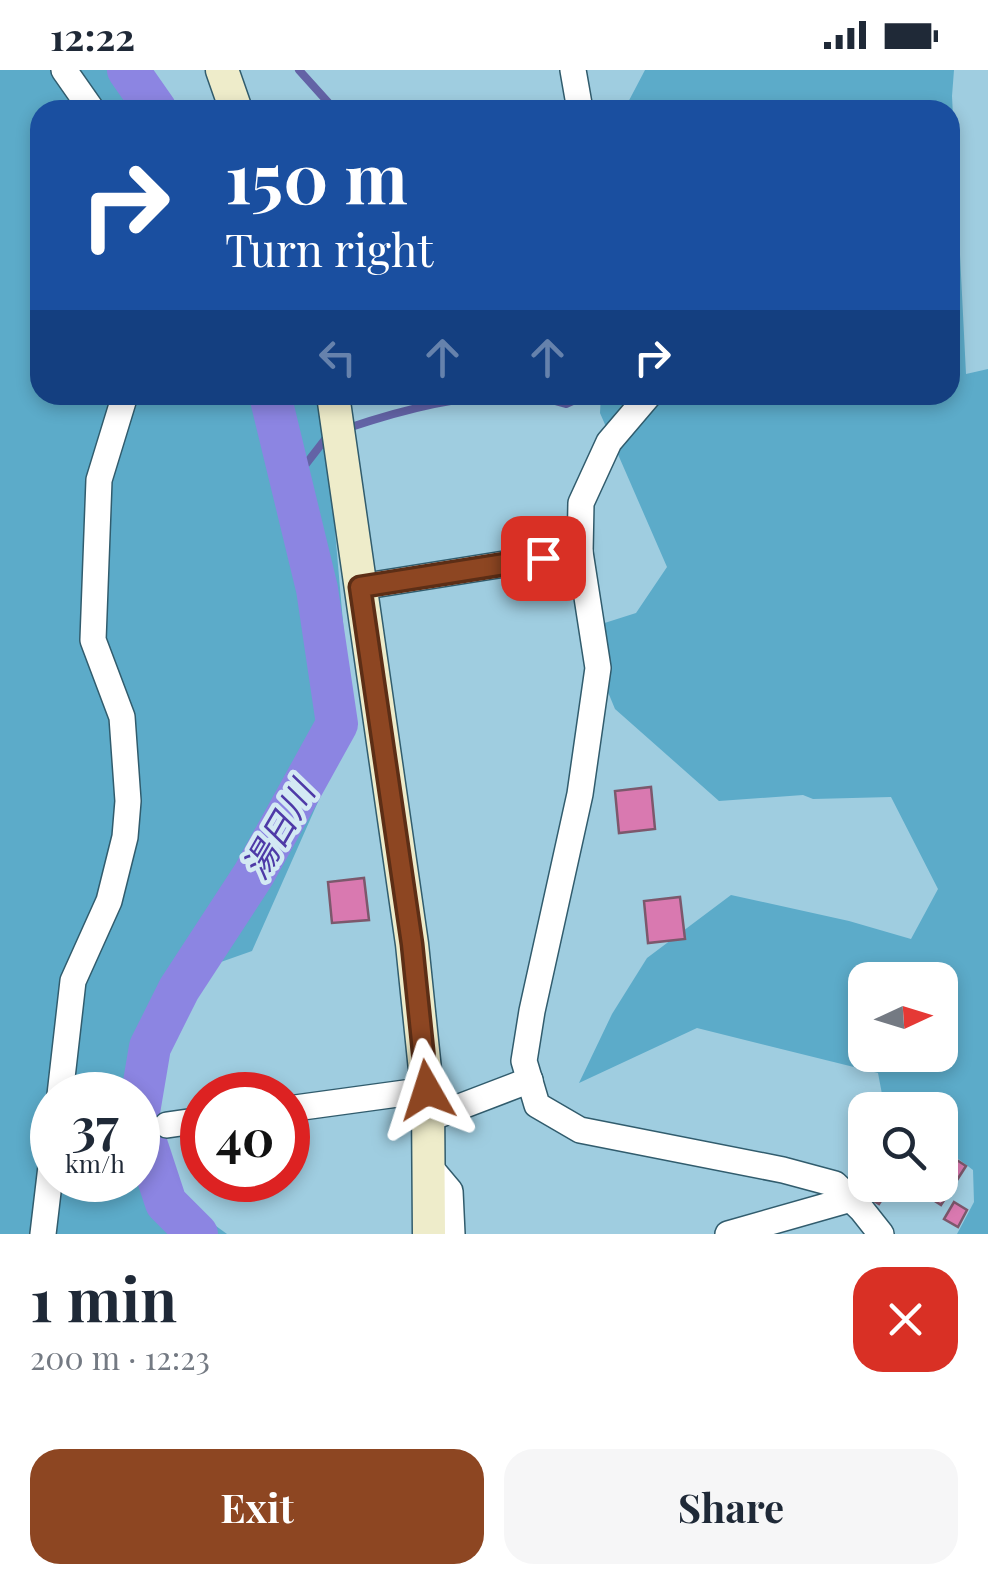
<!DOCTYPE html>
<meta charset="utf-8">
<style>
body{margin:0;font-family:"Playfair Display","Noto Sans JP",serif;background:#f6f6f7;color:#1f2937;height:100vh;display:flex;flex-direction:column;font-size:38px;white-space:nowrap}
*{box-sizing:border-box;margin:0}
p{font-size:32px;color:#747a83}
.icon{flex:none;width:55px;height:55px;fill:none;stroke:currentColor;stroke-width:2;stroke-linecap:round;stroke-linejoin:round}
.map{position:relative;height:1164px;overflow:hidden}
.drawer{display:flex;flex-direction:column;background:#fff;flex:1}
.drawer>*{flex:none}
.guide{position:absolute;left:30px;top:30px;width:930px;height:305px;border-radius:30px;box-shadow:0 5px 15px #0003;background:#1a4fa0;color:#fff;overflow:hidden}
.needle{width:65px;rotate:86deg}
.fabs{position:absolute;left:848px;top:892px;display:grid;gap:20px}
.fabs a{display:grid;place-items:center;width:110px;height:110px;border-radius:20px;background:#fff;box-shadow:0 5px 15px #0003;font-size:50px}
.speed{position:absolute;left:30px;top:1002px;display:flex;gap:20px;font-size:50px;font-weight:700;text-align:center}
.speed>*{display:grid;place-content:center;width:130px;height:130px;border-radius:50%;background:#fff;box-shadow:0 5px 15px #0003;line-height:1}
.speed small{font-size:25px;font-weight:400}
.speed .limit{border:15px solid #d22;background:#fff;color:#111}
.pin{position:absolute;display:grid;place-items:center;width:85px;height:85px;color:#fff;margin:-42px;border-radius:20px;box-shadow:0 5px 15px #0006}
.me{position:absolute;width:110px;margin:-55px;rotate:354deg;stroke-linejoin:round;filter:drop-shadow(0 0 8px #0008)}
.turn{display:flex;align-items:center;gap:35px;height:210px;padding:0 30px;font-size:45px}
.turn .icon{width:130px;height:130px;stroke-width:2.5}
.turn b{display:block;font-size:70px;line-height:85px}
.lanes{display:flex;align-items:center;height:95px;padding:0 30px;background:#0003;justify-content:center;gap:50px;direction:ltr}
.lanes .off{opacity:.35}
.round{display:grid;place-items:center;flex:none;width:105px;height:105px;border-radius:30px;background:#f6f6f7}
.head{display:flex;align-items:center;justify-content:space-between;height:170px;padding:0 30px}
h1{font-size:60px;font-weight:700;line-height:75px}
.primary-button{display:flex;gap:20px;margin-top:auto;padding:20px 30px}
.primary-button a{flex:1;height:115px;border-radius:30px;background:#8d4622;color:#fff;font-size:40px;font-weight:700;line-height:115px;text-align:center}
.primary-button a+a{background:#f6f6f7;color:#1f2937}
.status{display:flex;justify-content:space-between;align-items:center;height:70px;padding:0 50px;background:#fff;direction:ltr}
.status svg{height:28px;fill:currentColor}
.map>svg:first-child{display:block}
.green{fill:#5cabc9;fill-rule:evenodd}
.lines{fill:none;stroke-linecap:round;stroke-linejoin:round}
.stream{stroke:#6363a6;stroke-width:8}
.river{stroke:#8c85e2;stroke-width:42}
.building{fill:#d979b0;stroke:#7c586c;stroke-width:2.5}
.street-casing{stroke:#315c6d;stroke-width:28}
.secondary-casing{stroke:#315c6d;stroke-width:35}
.street{stroke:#fff;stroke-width:25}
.secondary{stroke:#eeecca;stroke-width:32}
.route-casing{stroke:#5c2e16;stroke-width:25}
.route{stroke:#8d4622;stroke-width:18}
.labels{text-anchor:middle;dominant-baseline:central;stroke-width:9;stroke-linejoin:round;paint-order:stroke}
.water-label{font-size:35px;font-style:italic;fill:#4e3aa7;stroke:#d3e9f3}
</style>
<div class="status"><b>12:22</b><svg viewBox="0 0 49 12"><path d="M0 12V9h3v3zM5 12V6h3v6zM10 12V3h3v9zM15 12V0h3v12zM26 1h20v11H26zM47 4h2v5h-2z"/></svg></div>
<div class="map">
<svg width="988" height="1164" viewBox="0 0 988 1164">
<rect width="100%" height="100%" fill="#9fcde0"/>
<g class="green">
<path d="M0,0H136L147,27L167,40H40V325H317L331,415L352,655L252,881L201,899L138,1048L161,1116L227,1164H0ZM52,1025H138V1110H52Z"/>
<path d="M645,0H954L952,26L966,304L988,299V1164H957L974,1132L973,1100L940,1075V1040H885L878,1003L697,958L579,1013L612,944L647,888L731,825L849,851L911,869L938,819L891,727L813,729L803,725L719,731L615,639L598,598L592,557L636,543L667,497L600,343L601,325H950V40H624ZM865,910H940V985H865Z"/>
</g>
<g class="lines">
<g class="stream">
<path d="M299,0L335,40"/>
<path d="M348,358C410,337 503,312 566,334L586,325"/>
<path d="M317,519L299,403L330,363"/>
</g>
<g class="river">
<path d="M128,0L156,40"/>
<path d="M197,1164L166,1133L138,1048L150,977L179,919L254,804L337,654L317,519L270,325"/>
</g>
</g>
<g class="building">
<path d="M651,717L655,759L619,763L615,721Z"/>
<path d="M364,808L369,850L332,853L328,812Z"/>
<path d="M680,827L685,869L648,873L644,831Z"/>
<path d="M940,1079L966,1096L941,1135L910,1115H940Z"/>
<path d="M865,1111V1115H891L879,1134L859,1122Z"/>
<path d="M954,1132L967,1140L958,1157L944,1149Z"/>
</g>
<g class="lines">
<g class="street-casing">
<g id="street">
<path d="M64,0L92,40"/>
<path d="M573,0L580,40"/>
<path d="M649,325L609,372L581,433L580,482L598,598L580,724L532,941L524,991L537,1035L580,1060L783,1100L835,1114L862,1140L881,1164"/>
<path d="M360,517L580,482"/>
<path d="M60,1025L73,911L109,831L125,767L128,731L122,647L93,570L99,410L125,325"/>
<path d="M288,1039L427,1020"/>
<path d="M428,1049L530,1010"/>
<path d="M167,1055L202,1050"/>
<path d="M429,1096L450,1121L452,1164"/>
<path d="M43,1164L52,1088"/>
<path d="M728,1164L851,1129"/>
</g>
</g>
<g class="secondary-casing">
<g id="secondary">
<path d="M222,0L236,40"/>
<path d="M333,325L412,874L428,1029L429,1164"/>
</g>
</g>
<use href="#street" class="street"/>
<use href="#secondary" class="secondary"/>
</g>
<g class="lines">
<g class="route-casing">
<path id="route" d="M427,1020L412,874L360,517L543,488"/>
</g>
<use href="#route" class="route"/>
</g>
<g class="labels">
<g class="water-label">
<text transform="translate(277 759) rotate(-60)">湯日川</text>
</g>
</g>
</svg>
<div class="fabs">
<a><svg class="needle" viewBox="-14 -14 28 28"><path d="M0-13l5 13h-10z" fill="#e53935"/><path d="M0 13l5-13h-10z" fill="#747a83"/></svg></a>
<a><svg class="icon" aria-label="search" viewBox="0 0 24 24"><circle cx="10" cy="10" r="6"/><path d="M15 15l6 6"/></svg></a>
</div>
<div class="speed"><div>37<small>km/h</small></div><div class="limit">40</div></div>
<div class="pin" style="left:543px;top:488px;background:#d93025"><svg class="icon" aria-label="arrive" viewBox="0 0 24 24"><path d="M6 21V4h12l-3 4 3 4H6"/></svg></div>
<svg class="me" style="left:427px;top:1020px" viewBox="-20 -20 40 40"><path d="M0-17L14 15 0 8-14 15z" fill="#8d4622" stroke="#fff" stroke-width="4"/></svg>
<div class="guide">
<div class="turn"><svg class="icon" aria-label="right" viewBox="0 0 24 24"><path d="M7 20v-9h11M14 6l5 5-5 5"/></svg><div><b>150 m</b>Turn right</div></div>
<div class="lanes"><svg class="icon off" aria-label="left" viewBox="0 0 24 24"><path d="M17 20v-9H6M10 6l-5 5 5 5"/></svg><svg class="icon off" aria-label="ahead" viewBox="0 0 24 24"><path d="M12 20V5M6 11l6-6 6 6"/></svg><svg class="icon off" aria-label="ahead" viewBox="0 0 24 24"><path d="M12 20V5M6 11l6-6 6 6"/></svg><svg class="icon" aria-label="right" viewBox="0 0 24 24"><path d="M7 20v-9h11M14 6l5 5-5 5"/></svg></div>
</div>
</div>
<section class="drawer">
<div class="head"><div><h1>1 min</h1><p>200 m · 12:23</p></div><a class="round" style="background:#d93025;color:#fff"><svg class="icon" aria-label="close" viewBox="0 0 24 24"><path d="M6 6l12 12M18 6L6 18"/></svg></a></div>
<div class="primary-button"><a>Exit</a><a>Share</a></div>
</section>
